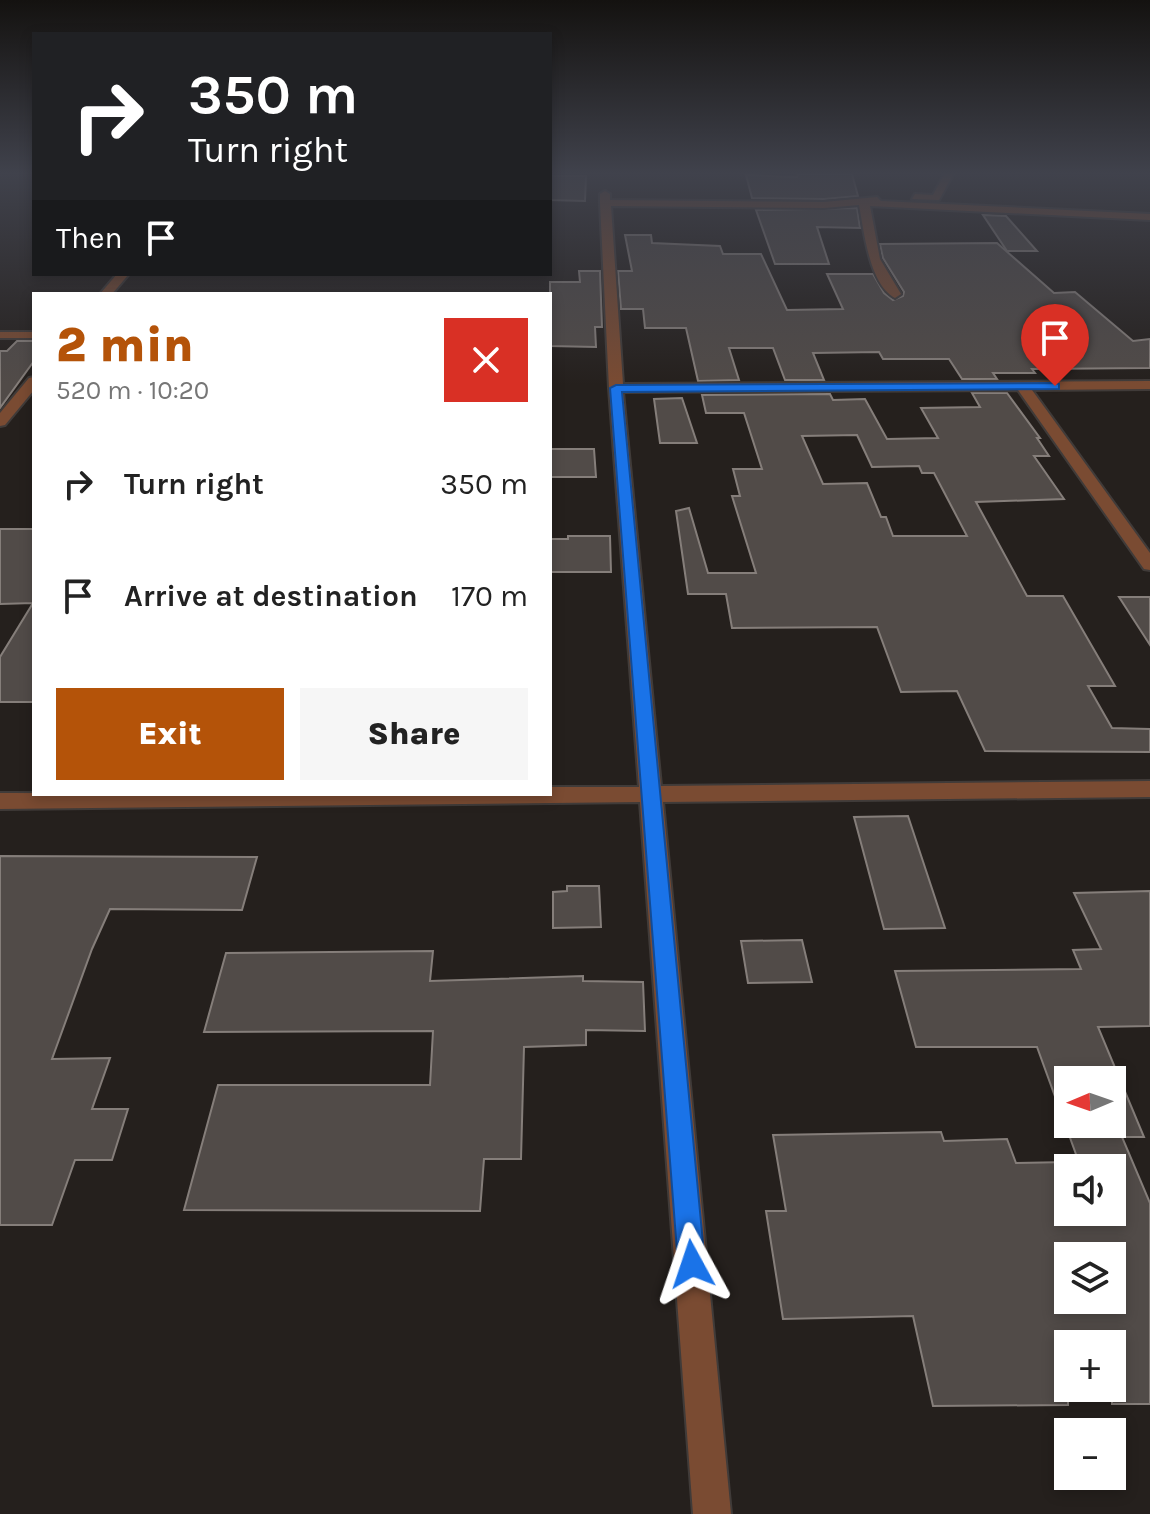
<!DOCTYPE html>
<meta charset="utf-8">
<style>
body{margin:0;font-family:Karla,sans-serif;background:#f6f6f6;color:#222;height:100vh;display:flex;flex-direction:column;font-size:30px;white-space:nowrap}
*{box-sizing:border-box;margin:0}
p{font-size:26px;color:#767676}
.icon{flex:none;width:44px;height:44px;fill:none;stroke:currentColor;stroke-width:2;stroke-linecap:round;stroke-linejoin:round}
.map{position:relative;flex:1;overflow:hidden}
.details{position:absolute;left:32px;top:292px;width:520px;height:504px;display:flex;flex-direction:column;background:#fff;border-radius:0px;box-shadow:0 4px 12px #0003}
.details>*{flex:none}
.banner{position:absolute;left:32px;top:32px;width:520px;height:244px;border-radius:0px;box-shadow:0 4px 12px #0003;background:#202124;color:#fff;overflow:hidden}
.needle{width:52px;rotate:268deg}
.controls{position:absolute;left:1054px;top:1066px;display:grid;gap:16px}
.controls a{display:grid;place-items:center;width:72px;height:72px;border-radius:0px;background:#fff;box-shadow:0 4px 12px #0003;font-size:40px}
.pin{position:absolute;display:grid;place-items:center;width:68px;height:68px;color:#fff;margin:-82px -34px;border-radius:50% 50% 50% 0;rotate:-45deg;box-shadow:0 0 8px #0007}
.pin .icon{rotate:45deg}
.me{position:absolute;width:88px;margin:-44px;rotate:355deg;stroke-linejoin:round;filter:drop-shadow(0 0 6px #0008)}
.turn{display:flex;align-items:center;gap:28px;height:168px;padding:0 24px;font-size:36px}
.turn .icon{width:104px;height:104px;stroke-width:2.5}
.turn b{display:block;font-size:56px;line-height:68px}
.then{display:flex;align-items:center;height:76px;padding:0 24px;background:#0003;gap:16px;font-size:30px}
.round{display:grid;place-items:center;flex:none;width:84px;height:84px;border-radius:0px;background:#f6f6f6}
.headline{display:flex;align-items:center;justify-content:space-between;height:136px;padding:0 24px}
h1{font-size:48px;font-weight:800;line-height:60px;color:#b45309}
.button{display:flex;gap:16px;margin-top:auto;padding:16px 24px}
.button a{flex:1;height:92px;border-radius:0px;background:#b45309;color:#fff;font-size:32px;font-weight:800;line-height:92px;text-align:center}
.button a+a{background:#f6f6f6;color:#222}
ul{padding:0;list-style:none}
li{display:flex;align-items:center;gap:24px;height:112px;padding:0 24px}
li div{flex:1}
li b{display:block;font-size:30px}
li em{font-style:normal}
.map>svg:first-child{display:block}
.building{fill:#514b48;stroke:#857e7a;stroke-width:2;fill-rule:evenodd}
.lines{fill:none;stroke-linecap:round;stroke-linejoin:round}
.service-casing{stroke:#403b39;stroke-width:4}
.minor-casing{stroke:#403b39;stroke-width:4}
.service{fill:#7a4b32;fill-rule:evenodd}
.minor{fill:#7a4b32;fill-rule:evenodd}
.route{fill:#1a73e8;stroke:#114b97;stroke-width:2}
</style>
<div class="map">
<svg width="1150" height="1514" viewBox="0 0 1150 1514">
<rect width="100%" height="100%" fill="#25201d"/>
<g class="building">
<path d="M798,174H852L858,196L824,199L752,198L746,175L797,177Z"/>
<path d="M550,176H586L585,201L550,200Z"/>
<path d="M857,208L860,228L817,227L829,264H775L756,210Z"/>
<path d="M983,215L1006,216L1037,251H1007Z"/>
<path d="M625,235H651L652,243L720,246L723,254H761L787,310L843,309L827,274H873L884,293L893,300L903,296L904,292L883,258L880,244L997,243L1054,293L1075,292L1133,341L1150,339V368L1032,369L1035,373H993L997,379H962L949,359H883L879,352L813,353L824,380H785L773,348H729L739,380L698,381L686,328H645L643,309H621L618,271H632Z"/>
<path d="M579,271H600L602,327H595L596,347L550,346V282H580Z"/>
<path d="M17,341H34V361L0,408V351H7Z"/>
<path d="M972,393H1007L1040,438H1037L1049,456H1034L1064,499L976,502L1027,596H1063L1115,686H1088L1112,728L1150,729V752L985,751L957,691L901,692L877,627L732,628L726,594H688L676,511L689,508L708,573H756L732,496H740L733,469H762L744,413H706L702,395L830,394L833,400L865,399L887,439L938,438L921,408L980,407ZM857,435L872,467L919,466L922,473H934L967,536H893L886,517H881L867,483L823,484L802,436Z"/>
<path d="M682,398L697,443H660L654,399Z"/>
<path d="M550,449H594L596,477H550Z"/>
<path d="M0,529H34V702H0V657L33,603L0,604Z"/>
<path d="M568,536H610L611,572H550V539H568Z"/>
<path d="M1119,597H1150V645Z"/>
<path d="M908,816L945,928L884,929L854,817Z"/>
<path d="M0,856L257,857L242,910L110,909L92,949L52,1059L110,1058L92,1109H128L112,1160H75L52,1225H0Z"/>
<path d="M567,886H599L601,927L553,928V892L567,891Z"/>
<path d="M1150,891V1026L1098,1027L1144,1137H1122L1150,1203V1404H1112V1344H1068V1405L933,1406L913,1316L783,1319L766,1211H786L773,1135L941,1132L944,1141L1007,1139L1016,1163L1068,1162V1212H1112V1168H1081L1037,1047H916L895,971L1081,969L1073,950L1101,949L1074,893ZM1068,1080H1112V1124H1068ZM1068,1256H1112V1300H1068Z"/>
<path d="M802,940L812,982L748,983L741,941Z"/>
<path d="M433,951L430,981L583,976V981L643,982L645,1031L586,1030V1045L524,1047L521,1159H484L480,1211L184,1210L218,1085H430L433,1031L204,1032L226,953Z"/>
</g>
<g class="lines">
<g class="service-casing">
<rect id="service" x="0" y="332" width="34" height="6"/>
</g>
<g class="minor-casing">
<g id="minor">
<path d="M945,173H954L939,200L912,199L915,194L933,195Z"/>
<path d="M605,191L610,194V200L824,202L877,197L881,201L1150,214V220L870,206L880,259L901,294L895,298C869,284 864,231 859,205L824,208L611,206L623,384L1150,381V389L1032,390L1150,553V570L1144,569L1018,390L623,392L661,786L1150,781V797L663,802L731,1514H693L640,802L0,809V793L550,794V787H639L609,388L600,203V194Z"/>
<path d="M117,274H129L112,294H100Z"/>
<path d="M34,377V390L5,425L0,426V413L29,378Z"/>
</g>
</g>
<use href="#service" class="service"/>
<use href="#minor" class="minor"/>
</g>
<linearGradient id="sky" x2="0" y2="1"><stop stop-color="#141210"/><stop offset="0.45" stop-color="#40424c"/><stop offset="1" stop-color="#40424c" stop-opacity="0"/></linearGradient>
<rect width="1150" height="385" fill="url(#sky)"/>
<path class="route" d="M1055,383L1059,384V389L622,392L705,1264L701,1274L692,1278L682,1274L678,1264L610,388L616,385Z"/>
</svg>
<div class="controls">
<a><svg class="needle" viewBox="-14 -14 28 28"><path d="M0-13l5 13h-10z" fill="#e53935"/><path d="M0 13l5-13h-10z" fill="#767676"/></svg></a>
<a><svg class="icon" aria-label="sound" viewBox="0 0 24 24"><path d="M4 9h4l5-4v14l-5-4H4zM17 9q2 3 0 6"/></svg></a>
<a><svg class="icon" aria-label="layers" viewBox="0 0 24 24"><path d="M12 4l9 5-9 5-9-5zM3 14l9 5 9-5"/></svg></a>
<a>+</a>
<a>−</a>
</div>
<div class="pin" style="left:1055px;top:386px;background:#d93025"><svg class="icon" aria-label="arrive" viewBox="0 0 24 24"><path d="M6 21V4h12l-3 4 3 4H6"/></svg></div>
<svg class="me" style="left:692px;top:1264px" viewBox="-20 -20 40 40"><path d="M0-17L14 15 0 8-14 15z" fill="#1a73e8" stroke="#fff" stroke-width="4"/></svg>
<div class="banner">
<div class="turn"><svg class="icon" aria-label="right" viewBox="0 0 24 24"><path d="M7 20v-9h11M14 6l5 5-5 5"/></svg><div><b>350 m</b>Turn right</div></div>
<div class="then">Then<svg class="icon" aria-label="arrive" viewBox="0 0 24 24"><path d="M6 21V4h12l-3 4 3 4H6"/></svg></div>
</div>
<section class="details">
<div class="headline"><div><h1>2 min</h1><p>520 m · 10:20</p></div><a class="round" style="background:#d93025;color:#fff"><svg class="icon" aria-label="close" viewBox="0 0 24 24"><path d="M6 6l12 12M18 6L6 18"/></svg></a></div>
<ul>
<li><svg class="icon" aria-label="right" viewBox="0 0 24 24"><path d="M7 20v-9h11M14 6l5 5-5 5"/></svg><div><b>Turn right</b></div><em>350 m</em></li>
<li><svg class="icon" aria-label="arrive" viewBox="0 0 24 24"><path d="M6 21V4h12l-3 4 3 4H6"/></svg><div><b>Arrive at destination</b></div><em>170 m</em></li>
</ul>
<div class="button"><a>Exit</a><a>Share</a></div>
</section>
</div>
